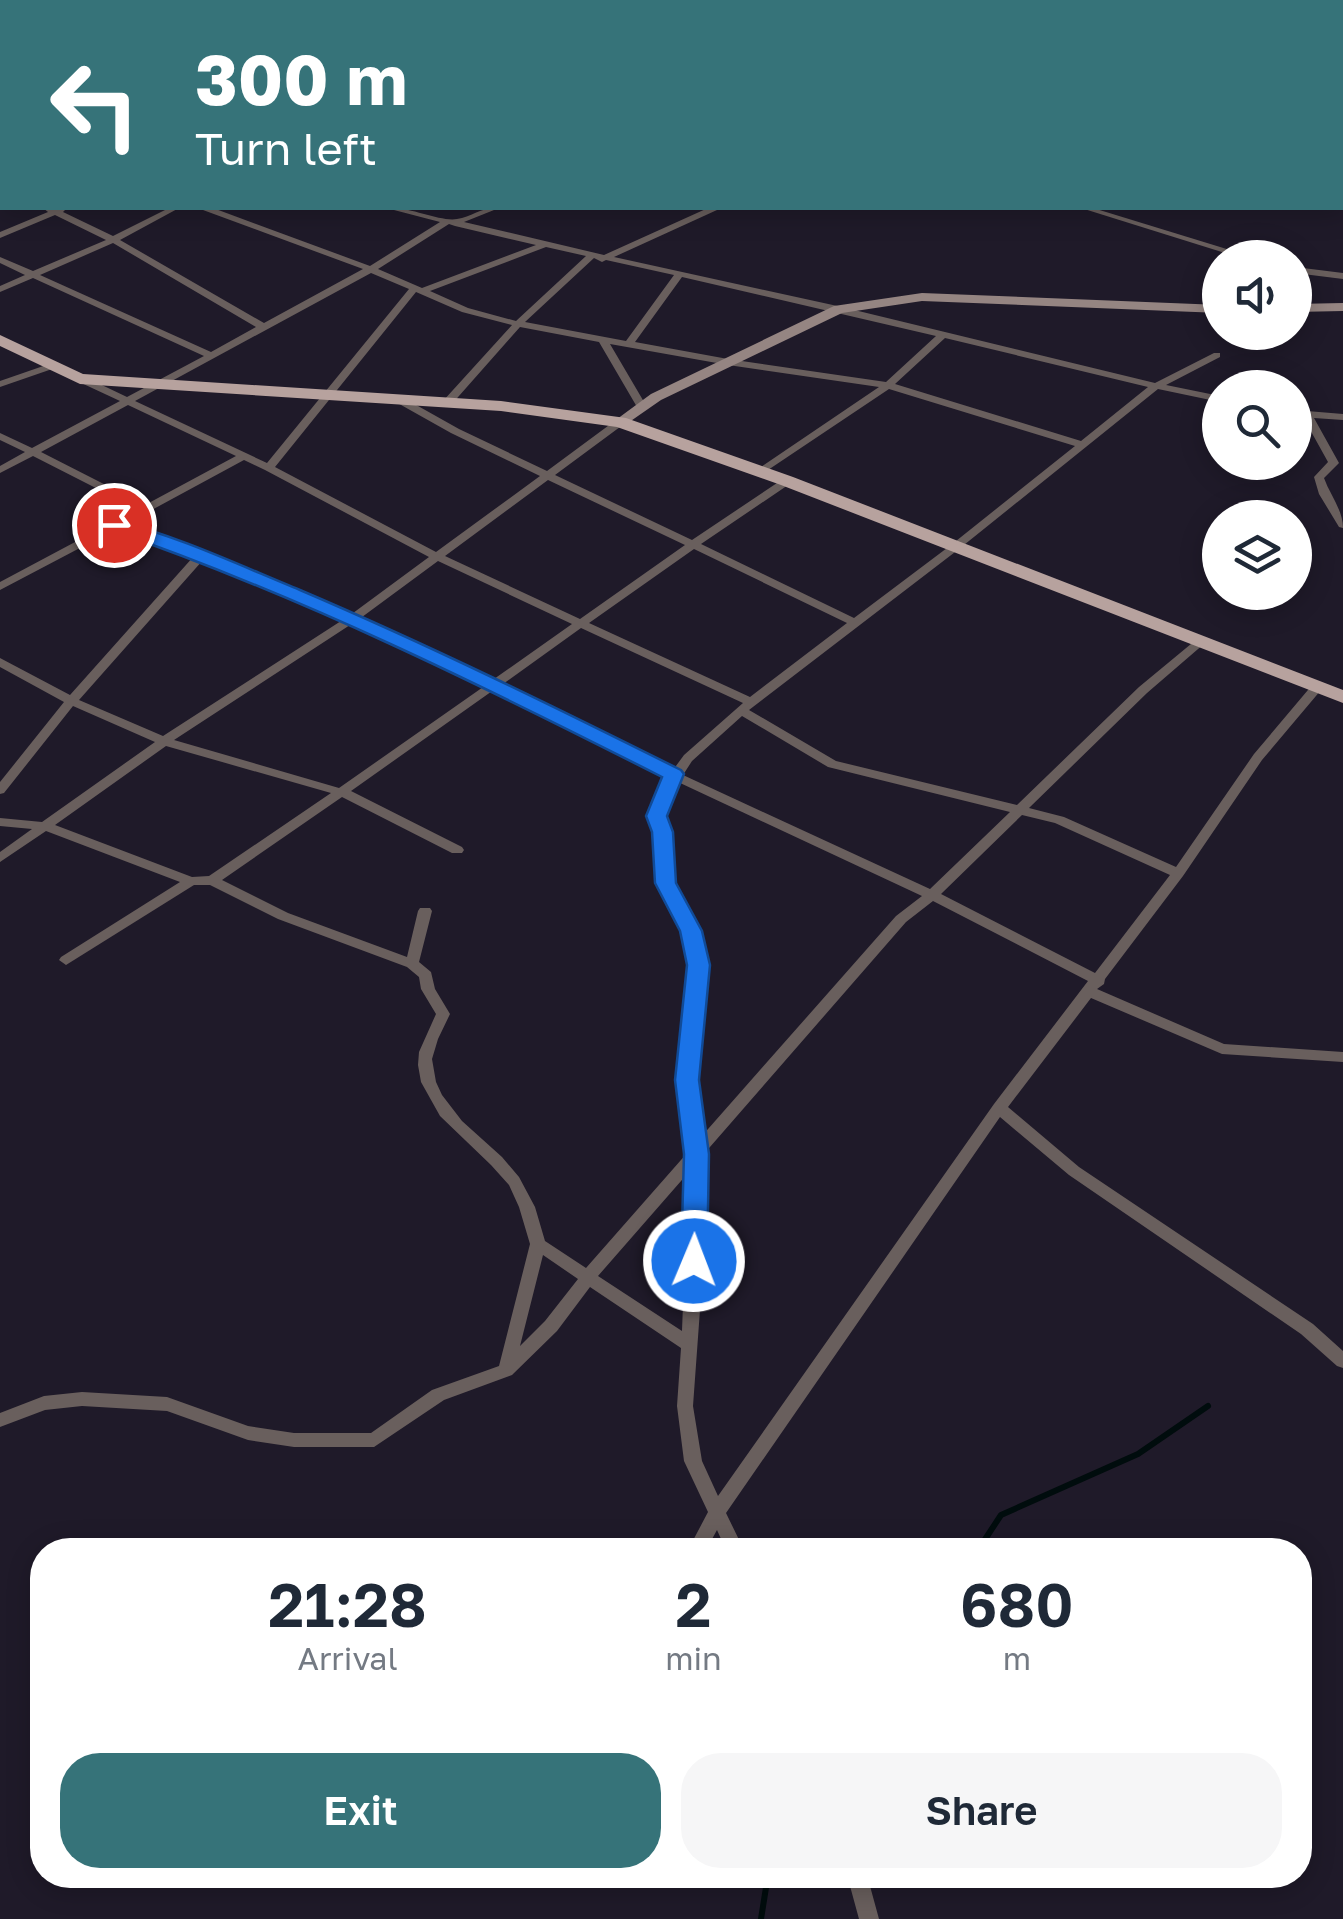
<!DOCTYPE html>
<style>
body{margin:0;font-family:"Golos Text",sans-serif;background:#f6f6f7;color:#1f2937;height:100vh;display:flex;flex-direction:column;font-size:38px;white-space:nowrap}
*{box-sizing:border-box;margin:0}
p{font-size:32px;color:#747a83}
.icon{flex:none;width:55px;height:55px;fill:none;stroke:currentColor;stroke-width:2;stroke-linecap:round;stroke-linejoin:round}
.map{position:relative;flex:1;overflow:hidden}
.panel{position:absolute;left:30px;top:1538px;width:1282px;height:350px;display:flex;flex-direction:column;background:#fff;border-radius:40px;box-shadow:0 5px 25px #0003}
.panel>*{flex:none}
.guide{position:absolute;left:0px;top:0px;width:1345px;height:210px;box-shadow:0 5px 25px #0003;background:#367379;color:#fff;overflow:hidden}
.controls{position:absolute;left:1202px;top:240px;display:grid;gap:20px}
.controls a{display:grid;place-items:center;width:110px;height:110px;border-radius:50%;background:#fff;box-shadow:0 5px 25px #0003;font-size:50px}
.pin{position:absolute;display:grid;place-items:center;width:85px;height:85px;color:#fff;margin:-42px;border:5px solid #fff;border-radius:50%;box-shadow:0 2px 10px #0007}
.me{position:absolute;width:110px;margin:-55px;rotate:1deg;stroke-linejoin:round;filter:drop-shadow(0 0 8px #0008)}
.turn{display:flex;align-items:center;gap:35px;height:210px;padding:0 30px;font-size:45px}
.turn .icon{width:130px;height:130px;stroke-width:2.5}
.turn b{display:block;font-size:70px;line-height:85px}
.eta{display:flex;justify-content:space-evenly;align-items:center;height:170px;text-align:center}
.eta b{font-size:60px;font-weight:600;line-height:70px}
.cta{display:flex;gap:20px;margin-top:auto;padding:20px 30px}
.cta a{flex:1;height:115px;border-radius:40px;background:#367379;color:#fff;font-size:40px;font-weight:600;line-height:115px;text-align:center}
.cta a+a{background:#f6f6f7;color:#1f2937}
.map>svg:first-child{display:block}
.lines{fill:none;stroke-linecap:round;stroke-linejoin:round}
.stream{stroke:#000c0d;stroke-width:6}
.street{fill:#695f5d;fill-rule:evenodd}
.secondary{fill:#958582;fill-rule:evenodd}
.primary{fill:#b7a29e;fill-rule:evenodd}
.route{fill:#1a73e8;stroke:#114b97;stroke-width:2.5}
</style>
<div class="map">
<svg width="1343" height="1919" viewBox="0 0 1343 1919">
<rect width="100%" height="100%" fill="#1f1a29"/>
<g class="lines">
<g class="stream">
<path d="M978,1550L1001,1515L1138,1454L1208,1406"/>
<path d="M761,1919L768,1875"/>
</g>
<g class="street">
<path d="M12,0H21L18,2H11Z"/>
<path d="M1214,0H1225L1227,2H1218Z"/>
<rect x="0" y="5" width="2" height="5"/>
<rect x="0" y="65" width="2" height="5"/>
<rect x="0" y="131" width="2" height="5"/>
<path d="M0,183L2,184V189H0Z"/>
<path d="M43,208H64L65,210L63,212L113,236L169,208H179L120,240L264,323L363,269L203,210L202,208H213L370,266L440,222L394,210L393,208C412,208 442,222 457,219C471,217 480,208 495,208L494,210L464,222L604,255L708,208H718L717,210L614,257L842,307L1155,383L1214,353H1220V357L1166,385L1220,396V402L1158,389L959,549L749,710L836,761L1017,805L1139,687L1197,639H1205V643L1147,693L1029,808L1064,817L1176,867L1254,754L1313,684H1321L1323,687L1321,690L1262,760L1183,876L1105,979L1104,984L1097,989L1224,1044L1343,1052V1062L1222,1054L1091,998L1008,1107L1079,1167L1313,1324L1343,1351V1368L1337,1366L1301,1334L1069,1175L1000,1117L726,1513L744,1550H726L717,1530L706,1550H688L708,1512L684,1461L677,1406L681,1348L590,1287L557,1331L512,1375L444,1400L374,1447H294L248,1440L167,1411L82,1406L45,1410L0,1427V1413L44,1396L82,1392L167,1397L248,1426L294,1433H371L432,1390L499,1366L530,1244L519,1207L509,1185L491,1165L440,1116L421,1082L418,1065L419,1052L436,1014L421,989L419,977L407,967L278,919L210,885H194L66,965L59,960L61,957L180,882L46,831L0,862V852L32,829L0,826V818L42,822L155,742L73,706L4,793L0,794V782L64,702L0,667V658L70,695L194,556L116,529L0,590V582L137,509L33,456L0,473V466L25,452L0,440V433L32,448L120,401L77,381V377H85L127,397L204,356L33,278L0,292V286L25,275L0,263V257L33,271L106,240L55,215L0,238V232L48,212ZM449,224L455,226L536,245L422,288L378,269ZM113,243L256,327L211,352L40,275ZM546,247L586,256L516,321L468,308L430,291ZM594,258L602,262L606,260L674,275L626,341L525,322ZM371,273L409,289L267,463L135,401ZM682,277L936,336L886,382L728,359L635,342ZM416,292L462,312L512,325L443,401L442,403L447,406L451,405L520,327L599,342L637,407L642,410L647,407L610,344L728,365L879,387L758,469L757,471L762,474L889,389L1075,446L951,545L854,618L701,544L791,483V479H783L692,540L555,475L624,424V420H616L547,471L459,429L402,397H394V401L451,433L540,476L436,552L275,467ZM945,338L1148,387L1081,441L895,384ZM128,405L236,456L145,505L41,452ZM244,460L265,470L429,557L349,616L205,553L124,525ZM548,480L685,545L580,619L445,556ZM694,549L847,623L750,697L589,623ZM203,560L341,621L163,736L79,700ZM438,561L572,624L494,679L358,620ZM350,625L486,685L339,788L174,740ZM581,628L743,703L684,755L673,770L503,684ZM495,689L668,778L657,794L650,817L656,832L658,883L684,931L691,965L680,1080L688,1152L586,1268L545,1241L535,1207L519,1177L502,1157L462,1121L442,1095L436,1082L432,1059L438,1039L450,1014L435,989L431,972L419,962L432,911L430,908H420L418,911L407,957L288,913L222,880L342,797L452,853H462L464,850L462,847L351,791ZM742,716L828,767L1010,812L930,889L683,775L692,761ZM166,746L331,793L209,876L192,877L55,825ZM678,782L922,896L896,916L701,1137L694,1080L705,965L698,931L672,883L668,832L662,817L669,794ZM1022,815L1055,823L1170,875L1095,973L941,894ZM933,901L1088,981L994,1104L718,1496L702,1461L693,1406L701,1296L703,1155L906,922ZM688,1173L682,1331L598,1276ZM543,1255L578,1279L545,1321L520,1346Z"/>
<path d="M1081,208H1093L1256,258H1241Z"/>
<path d="M1295,267L1343,273V279L1295,273Z"/>
<path d="M52,363L57,366L55,368L0,387V381Z"/>
<path d="M1295,410L1343,414V420L1314,418L1339,463L1324,478C1330,495 1343,510 1343,528L1339,527L1319,494L1314,477L1328,462L1303,417L1295,416Z"/>
<path d="M847,1875H867L879,1919H859Z"/>
</g>
<g class="secondary">
<path d="M922,293L1220,305V313L922,301L842,313L661,400L625,425L620,426L613,422L651,394L834,306Z"/>
<path d="M1343,303V311L1295,312V304Z"/>
</g>
<path class="primary" d="M0,335L83,374L501,401L626,418L793,477L1343,690V703L781,485L617,427L501,411L80,384L0,346Z"/>
</g>
<path class="route" d="M114,520C178,536 239,565 300,590C429,645 555,707 681,770L684,774L667,816L673,832L676,883L702,931L710,965L699,1080L709,1154L707,1261L703,1268L694,1271L685,1268L681,1261L684,1154L675,1080L687,965L680,931L655,883L652,832L646,816L662,777C481,685 299,595 108,529L105,525Z"/>
</svg>
<div class="controls">
<a><svg class="icon" aria-label="sound" viewBox="0 0 24 24"><path d="M4 9h4l5-4v14l-5-4H4zM17 9q2 3 0 6"/></svg></a>
<a><svg class="icon" aria-label="search" viewBox="0 0 24 24"><circle cx="10" cy="10" r="6"/><path d="M15 15l6 6"/></svg></a>
<a><svg class="icon" aria-label="layers" viewBox="0 0 24 24"><path d="M12 4l9 5-9 5-9-5zM3 14l9 5 9-5"/></svg></a>
</div>
<div class="pin" style="left:114px;top:525px;background:#d93025"><svg class="icon" aria-label="arrive" viewBox="0 0 24 24"><path d="M6 21V4h12l-3 4 3 4H6"/></svg></div>
<svg class="me" style="left:694px;top:1261px" viewBox="-20 -20 40 40"><circle r="17" fill="#1a73e8" stroke="#fff" stroke-width="3"/><path d="M0-11L8 9 0 5-8 9z" fill="#fff"/></svg>
<div class="guide">
<div class="turn"><svg class="icon" aria-label="left" viewBox="0 0 24 24"><path d="M17 20v-9H6M10 6l-5 5 5 5"/></svg><div><b>300 m</b>Turn left</div></div>
</div>
<section class="panel">
<div class="eta">
<div><b>21:28</b><p>Arrival</p></div>
<div><b>2</b><p>min</p></div>
<div><b>680</b><p>m</p></div>
</div>
<div class="cta"><a>Exit</a><a>Share</a></div>
</section>
</div>
